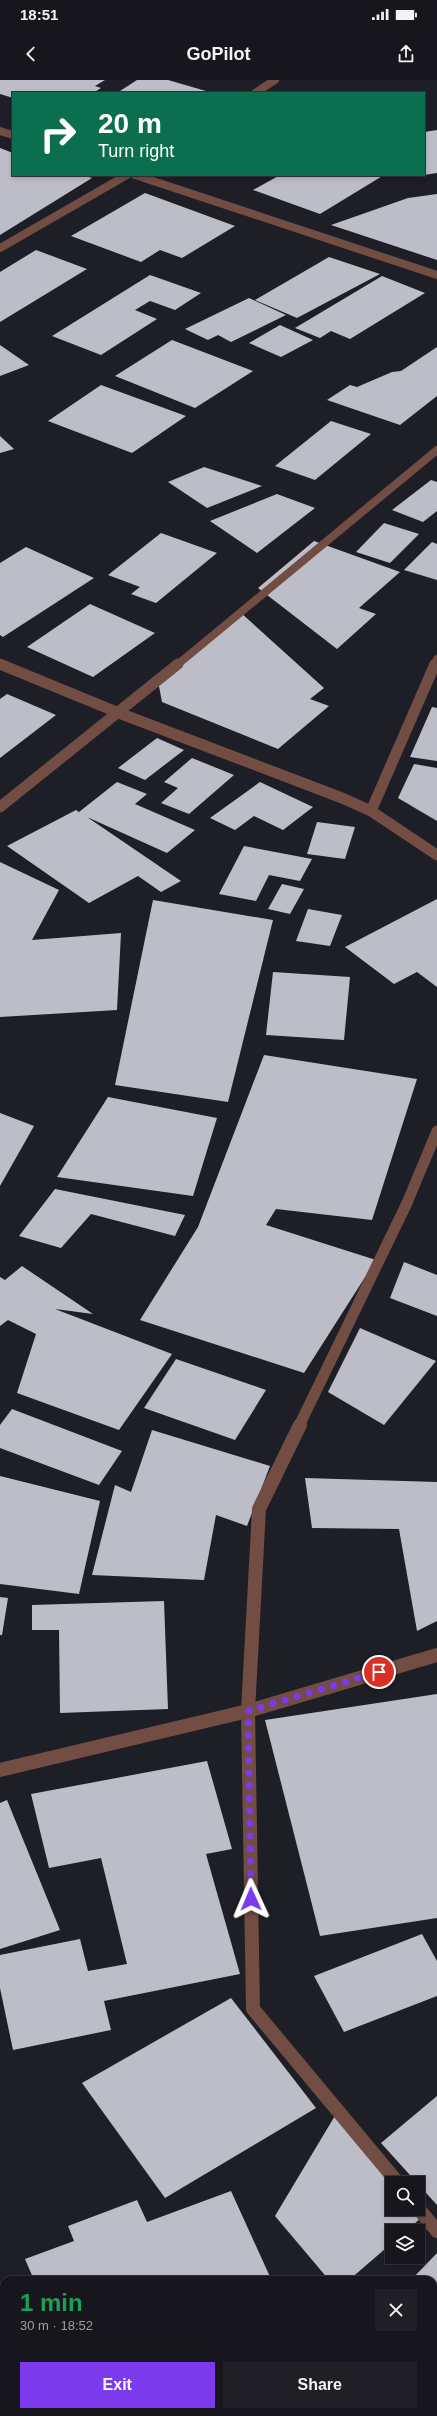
<!DOCTYPE html>
<meta charset="utf-8">
<style>
body{margin:0;font-family:Arial,sans-serif;background:#1f1f25;color:#f1f3f6;height:100vh;display:flex;flex-direction:column;font-size:15px;white-space:nowrap}
*{box-sizing:border-box;margin:0}
p{font-size:13px;color:#9e9fa3}
.icon{flex:none;width:22px;height:22px;fill:none;stroke:currentColor;stroke-width:2;stroke-linecap:round;stroke-linejoin:round}
.map{position:relative;flex:1;overflow:hidden}
.side{position:absolute;left:0px;top:2196px;width:437px;height:140px;display:flex;flex-direction:column;background:#16161c;border-radius:12px 12px 0 0;box-shadow:0 2px 6px #0003,0 0 0 1px #35353b}
.side>*{flex:none}
.hud{position:absolute;left:12px;top:12px;width:413px;height:84px;border-radius:0px;box-shadow:0 2px 6px #0003,0 0 0 1px #35353b;background:#0b6e4f;color:#fff;overflow:hidden}
.controls{position:absolute;left:385px;top:2096px;display:grid;gap:8px}
.controls a{display:grid;place-items:center;width:40px;height:40px;border-radius:0px;background:#16161c;box-shadow:0 2px 6px #0003,0 0 0 1px #35353b;font-size:20px}
.pin{position:absolute;display:grid;place-items:center;width:34px;height:34px;color:#fff;margin:-17px;border:2px solid #fff;border-radius:50%;box-shadow:0 1px 4px #0007}
.me{position:absolute;width:44px;margin:-22px;rotate:359deg;stroke-linejoin:round;filter:drop-shadow(0 0 3px #0008)}
.turn{display:flex;align-items:center;gap:14px;height:84px;padding:0 20px;font-size:18px}
.turn .icon{width:52px;height:52px;stroke-width:2.5}
.turn b{display:block;font-size:28px;line-height:34px}
.round{display:grid;place-items:center;flex:none;width:42px;height:42px;border-radius:0px;background:#1f1f25}
.summary{display:flex;align-items:center;justify-content:space-between;height:68px;padding:0 20px}
h1{font-size:24px;font-weight:800;line-height:30px;color:#1e9e55}
.action{display:flex;gap:8px;margin-top:auto;padding:8px 20px}
.action a{flex:1;height:46px;border-radius:0px;background:#7c3aed;color:#fff;font-size:16px;font-weight:800;line-height:46px;text-align:center}
.action a+a{background:#1f1f25;color:#f1f3f6}
.status{display:flex;justify-content:space-between;align-items:center;height:28px;padding:0 20px;background:#16161c;direction:ltr}
.status svg{height:11px;fill:currentColor}
header{display:flex;justify-content:space-between;align-items:center;height:52px;padding:0 20px;background:#16161c;font-size:18px;font-weight:800}
.map>svg:first-child{display:block}
.building{fill:#bdbdc8}
.lines{fill:none;stroke-linecap:round;stroke-linejoin:round}
.street-far2{stroke:#724d43;stroke-width:8}
.street-far1{stroke:#724d43;stroke-width:11}
.street{stroke:#724d43;stroke-width:14}
.route{stroke:#7c3aed;stroke-width:7;stroke-dasharray:0 12.6}
</style>
<div class="status"><b>18:51</b><svg viewBox="0 0 49 12"><path d="M0 12V9h3v3zM5 12V6h3v6zM10 12V3h3v9zM15 12V0h3v12zM26 1h20v11H26zM47 4h2v5h-2z"/></svg></div>
<header><svg class="icon" aria-label="back" viewBox="0 0 24 24"><path d="M15 5l-7 7 7 7"/></svg>GoPilot<svg class="icon" aria-label="share" viewBox="0 0 24 24"><path d="M12 15V3M7 8l5-5 5 5M5 13v7h14v-7"/></svg></header>
<div class="map">
<svg width="437" height="2336" viewBox="0 0 437 2336">
<rect width="100%" height="100%" fill="#1e1e26"/>
<g class="building">
<path d="M0,0H105L95,6L101,8L93,13H13V18L0,14Z"/>
<path d="M137,0H168L206,11L203,13H117Z"/>
<path d="M437,50V93L424,95V52Z"/>
<path d="M0,68L13,73V95H83L92,98L0,155Z"/>
<path d="M280,95H384L320,134L253,110Z"/>
<path d="M145,113L235,146L182,178L160,170L141,182L71,156Z"/>
<path d="M437,114V180L331,145L408,118Z"/>
<path d="M36,170L87,189L0,242V192Z"/>
<path d="M329,177L380,194L297,238L255,220Z"/>
<path d="M150,195L201,213L175,230L150,221L135,230L157,239L101,275L52,256Z"/>
<path d="M382,196L425,213L350,259L331,251L320,258L295,248Z"/>
<path d="M249,218L286,235L231,262L218,255L208,260L185,249Z"/>
<path d="M280,245L313,260L281,277L249,263Z"/>
<path d="M172,260L253,291L195,328L115,296Z"/>
<path d="M0,265L29,285L0,296Z"/>
<path d="M437,267V316L400,345L327,320L350,305L357,307L392,292L401,291Z"/>
<path d="M101,305L186,336L132,373L48,341Z"/>
<path d="M331,341L371,354L315,400L275,386Z"/>
<path d="M0,356L14,369L0,373Z"/>
<path d="M204,387L262,406L207,428L168,402Z"/>
<path d="M431,400L437,402V431L423,442L392,430Z"/>
<path d="M277,414L315,428L257,473L210,441Z"/>
<path d="M384,443L419,454L390,483L356,472Z"/>
<path d="M161,453L217,473L156,523L131,514L140,507L108,495Z"/>
<path d="M314,461L400,492L359,528L376,534L337,569L258,508Z"/>
<path d="M432,462L437,464V500L404,490Z"/>
<path d="M26,467L94,498L3,557L0,555V483Z"/>
<path d="M90,524L155,553L93,597L27,567Z"/>
<path d="M240,532L324,608L310,619L329,626L278,669L162,622L157,596Z"/>
<path d="M7,614L56,635L0,678V619Z"/>
<path d="M432,627L437,628V681L410,677Z"/>
<path d="M157,658L184,670L145,700L118,688Z"/>
<path d="M192,678L234,695L189,734L161,723L178,708L164,702Z"/>
<path d="M414,684L437,688V741L398,718Z"/>
<path d="M117,702L147,714L135,724L195,750L167,773L87,737L181,801L161,812L138,796L89,823L7,766L76,730L79,732Z"/>
<path d="M260,702L313,727L283,750L254,736L235,750L210,738Z"/>
<path d="M317,742L355,747L345,779L307,774Z"/>
<path d="M244,766L312,779L300,801L269,795L256,821L219,814Z"/>
<path d="M0,782L59,810L32,860L121,853L117,930L0,937Z"/>
<path d="M282,804L304,809L290,834L268,829Z"/>
<path d="M437,819V907L417,892L394,904L345,867Z"/>
<path d="M153,820L273,840L228,1022L115,1005Z"/>
<path d="M308,829L342,835L330,866L296,861Z"/>
<path d="M273,892L350,897L344,960L266,955Z"/>
<path d="M264,975L417,999L372,1140L276,1129L266,1145L376,1180L304,1293L140,1240L198,1147Z"/>
<path d="M108,1017L217,1038L193,1116L57,1097Z"/>
<path d="M0,1033L34,1046L0,1106Z"/>
<path d="M55,1109L185,1135L175,1156L91,1134L61,1168L19,1156Z"/>
<path d="M404,1182L437,1195V1236L390,1218Z"/>
<path d="M22,1186L93,1234L55,1229L172,1274L119,1350L17,1313L36,1254L8,1240L0,1246V1197L5,1200Z"/>
<path d="M360,1248L436,1281L384,1345L328,1312Z"/>
<path d="M176,1279L266,1310L235,1360L144,1328Z"/>
<path d="M12,1329L122,1371L99,1405L0,1368V1345Z"/>
<path d="M152,1350L270,1386L247,1446L216,1435L204,1500L92,1495L115,1405L131,1412Z"/>
<path d="M0,1396L100,1421L79,1514L0,1504Z"/>
<path d="M305,1398L437,1402V1541L417,1551L399,1449L312,1448Z"/>
<path d="M0,1517L8,1518L2,1555H0Z"/>
<path d="M164,1521L168,1629L60,1633L59,1550H32V1525Z"/>
<path d="M437,1614V1838L320,1856L265,1640Z"/>
<path d="M207,1681L232,1769L206,1774L240,1894L104,1921L111,1950L13,1970L0,1908V1875L80,1859L88,1891L127,1884L101,1778L49,1788L31,1714Z"/>
<path d="M7,1720L60,1850L0,1869V1723Z"/>
<path d="M422,1854L437,1881V1916L344,1952L314,1896Z"/>
<path d="M231,1918L316,2028L165,2118L82,2003Z"/>
<path d="M437,2016V2125L381,2063Z"/>
<path d="M336,2034L392,2103V2129H416L422,2137L406,2151H392V2163L349,2200H329L275,2136Z"/>
<path d="M231,2111L271,2199L34,2200L25,2179L74,2161L68,2146L137,2120L147,2142Z"/>
<path d="M437,2173V2312L433,2308V2200H411Z"/>
<path d="M4,2220V2300L0,2290V2221Z"/>
<path d="M172,2332H424L421,2336H169Z"/>
</g>
<g class="lines">
<g class="street-far2">
<path d="M255,13L275,0"/>
<path d="M0,51L13,55"/>
<path d="M135,95L437,195"/>
<path d="M0,168L127,95"/>
<path d="M0,584L2,585"/>
<path d="M177,585L437,370"/>
<path d="M435,585L437,579"/>
</g>
<g class="street-far1">
<path d="M0,584L119,633L342,718L371,731L437,775"/>
<path d="M0,727L178,584"/>
<path d="M371,731L435,584"/>
<path d="M299,1346L407,1123L437,1051"/>
</g>
<g class="street">
<path d="M300,1345L259,1429L248,1631L253,1929L398,2103"/>
<path d="M0,1690L248,1631L437,1575"/>
<path d="M418,2128L437,2151"/>
</g>
</g>
<g class="lines">
<path class="route" d="M251,1819L248,1631L379,1592"/>
</g>
</svg>
<div class="controls">
<a><svg class="icon" aria-label="search" viewBox="0 0 24 24"><circle cx="10" cy="10" r="6"/><path d="M15 15l6 6"/></svg></a>
<a><svg class="icon" aria-label="layers" viewBox="0 0 24 24"><path d="M12 4l9 5-9 5-9-5zM3 14l9 5 9-5"/></svg></a>
</div>
<div class="pin" style="left:379px;top:1592px;background:#d93025"><svg class="icon" aria-label="arrive" viewBox="0 0 24 24"><path d="M6 21V4h12l-3 4 3 4H6"/></svg></div>
<svg class="me" style="left:251px;top:1819px" viewBox="-20 -20 40 40"><path d="M0-17L14 15 0 8-14 15z" fill="#7c3aed" stroke="#fff" stroke-width="4"/></svg>
<div class="hud">
<div class="turn"><svg class="icon" aria-label="right" viewBox="0 0 24 24"><path d="M7 20v-9h11M14 6l5 5-5 5"/></svg><div><b>20 m</b>Turn right</div></div>
</div>
<section class="side">
<div class="summary"><div><h1>1 min</h1><p>30 m · 18:52</p></div><a class="round"><svg class="icon" aria-label="close" viewBox="0 0 24 24"><path d="M6 6l12 12M18 6L6 18"/></svg></a></div>
<div class="action"><a>Exit</a><a>Share</a></div>
</section>
</div>
